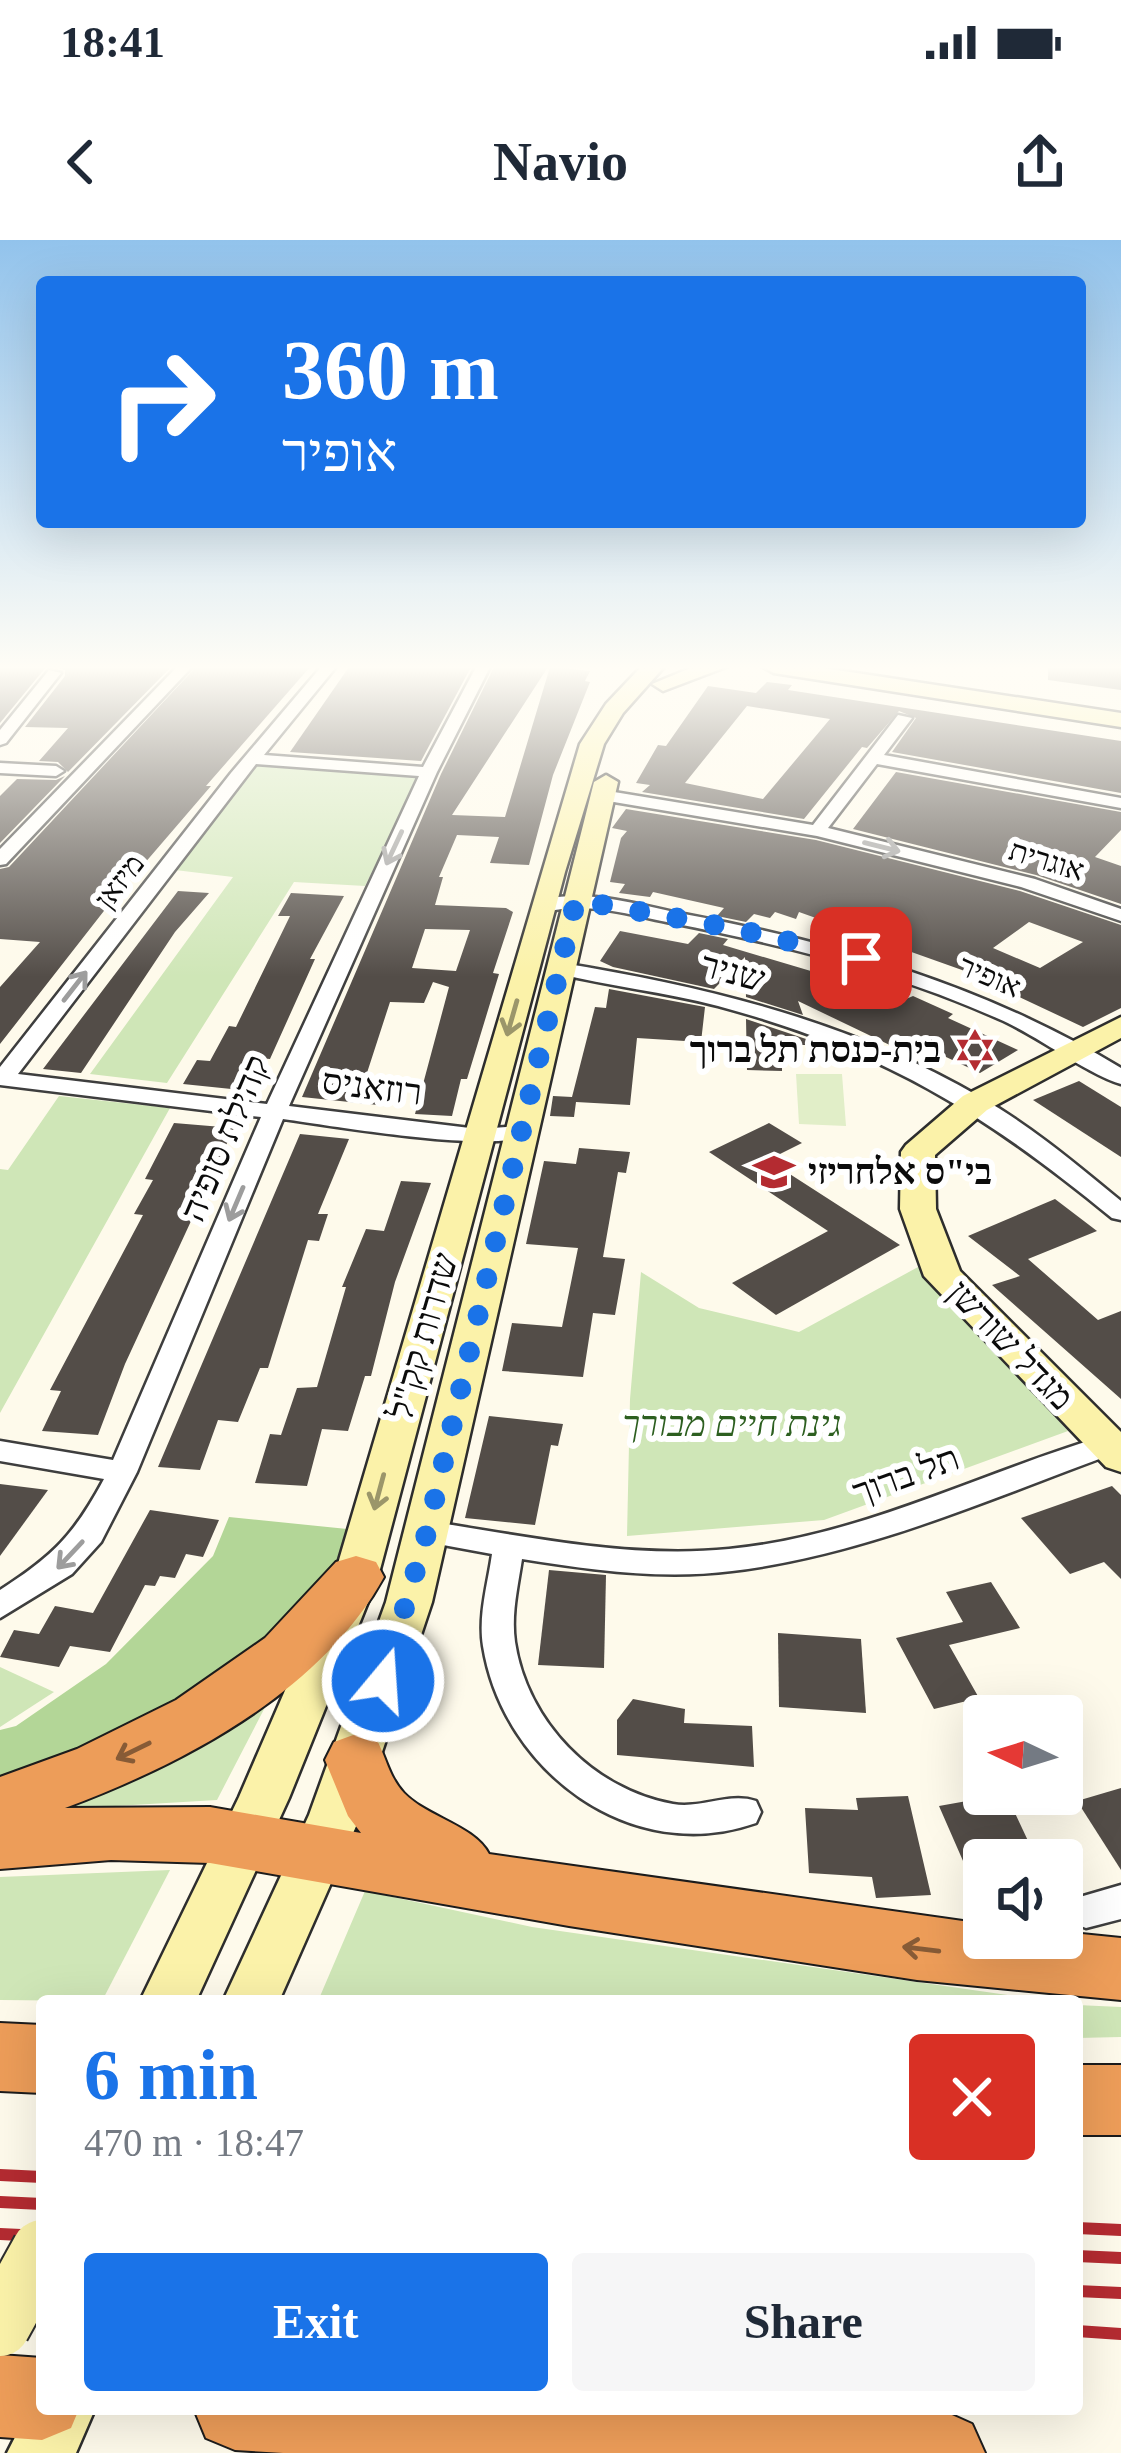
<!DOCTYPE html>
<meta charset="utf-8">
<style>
body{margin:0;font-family:"Times New Roman",Heebo,serif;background:#f6f6f7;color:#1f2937;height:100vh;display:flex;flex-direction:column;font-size:45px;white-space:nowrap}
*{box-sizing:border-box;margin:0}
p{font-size:39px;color:#747a83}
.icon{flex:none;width:66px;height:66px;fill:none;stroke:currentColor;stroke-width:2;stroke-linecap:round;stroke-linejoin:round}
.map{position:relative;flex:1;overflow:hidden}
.side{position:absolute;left:36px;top:1755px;width:1047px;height:420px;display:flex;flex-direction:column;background:#fff;border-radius:12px;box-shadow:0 12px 48px #0002}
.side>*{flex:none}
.banner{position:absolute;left:36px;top:36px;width:1050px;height:252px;border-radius:12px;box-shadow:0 12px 48px #0002;background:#1a73e8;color:#fff;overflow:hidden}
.needle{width:78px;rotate:274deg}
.buttons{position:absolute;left:963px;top:1455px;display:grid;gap:24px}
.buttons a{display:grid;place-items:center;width:120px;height:120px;border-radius:12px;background:#fff;box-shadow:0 12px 48px #0002;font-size:60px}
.pin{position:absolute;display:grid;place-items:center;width:102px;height:102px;color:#fff;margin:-51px;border-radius:24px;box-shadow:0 6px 18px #0006}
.me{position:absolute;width:132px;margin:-66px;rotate:18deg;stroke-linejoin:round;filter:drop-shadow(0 0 9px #0008)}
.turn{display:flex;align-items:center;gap:42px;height:252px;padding:0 48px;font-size:54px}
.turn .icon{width:156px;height:156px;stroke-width:2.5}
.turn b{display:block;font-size:84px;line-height:102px}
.round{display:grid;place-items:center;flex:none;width:126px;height:126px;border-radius:12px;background:#f6f6f7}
.head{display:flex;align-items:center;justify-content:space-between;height:204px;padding:0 48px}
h1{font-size:72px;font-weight:700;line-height:90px;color:#1a73e8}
.cta{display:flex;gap:24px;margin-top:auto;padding:24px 48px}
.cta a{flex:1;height:138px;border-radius:12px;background:#1a73e8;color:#fff;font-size:48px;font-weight:700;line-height:138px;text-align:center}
.cta a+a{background:#f6f6f7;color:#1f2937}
.status{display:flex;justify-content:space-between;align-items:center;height:84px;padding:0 60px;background:#fff;direction:ltr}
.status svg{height:33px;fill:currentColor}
header{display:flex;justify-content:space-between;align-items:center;height:156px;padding:0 48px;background:#fff;font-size:54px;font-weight:700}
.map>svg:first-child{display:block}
.green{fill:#cfe6b7}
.forest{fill:#b3d697}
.pitch{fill:#e1eec8}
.building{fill:#534d48;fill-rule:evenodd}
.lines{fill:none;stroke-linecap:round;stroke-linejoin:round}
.street-casing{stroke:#3e3e3e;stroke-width:5}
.secondary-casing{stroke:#2d2d2d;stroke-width:5}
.highway-casing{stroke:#1c1c1c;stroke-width:4}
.street{fill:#fff;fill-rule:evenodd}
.secondary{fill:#fbf2a9;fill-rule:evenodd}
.highway{fill:#ed9d59;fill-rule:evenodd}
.rail{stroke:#b42b31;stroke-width:12}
.secondary-bridge-casing{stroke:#2d2d2d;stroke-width:64;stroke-linecap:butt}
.secondary-bridge{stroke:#fbf2a9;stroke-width:60}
.oneway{stroke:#9d9d9d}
.oneway2{stroke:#9b966a}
.oneway3{stroke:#875b36}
.route{stroke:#1a73e8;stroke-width:21;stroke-dasharray:0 37.8}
.labels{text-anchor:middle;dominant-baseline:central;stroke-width:12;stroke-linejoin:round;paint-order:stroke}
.far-street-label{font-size:30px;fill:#0b0b0b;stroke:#fff}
.street-label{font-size:36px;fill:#0b0b0b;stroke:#fff}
.poi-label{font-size:36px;font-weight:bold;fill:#0b0b0b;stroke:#fff;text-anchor:end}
.park-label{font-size:36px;font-style:italic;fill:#2d5f20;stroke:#fff}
</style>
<div class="status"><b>18:41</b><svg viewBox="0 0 49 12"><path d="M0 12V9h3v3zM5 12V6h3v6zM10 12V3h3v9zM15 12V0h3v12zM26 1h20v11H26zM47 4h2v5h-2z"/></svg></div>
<header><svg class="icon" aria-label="back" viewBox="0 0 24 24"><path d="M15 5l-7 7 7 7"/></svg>Navio<svg class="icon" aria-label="share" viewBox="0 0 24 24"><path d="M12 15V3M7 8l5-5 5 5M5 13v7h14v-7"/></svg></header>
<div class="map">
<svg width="1121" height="2213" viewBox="0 0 1121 2213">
<rect width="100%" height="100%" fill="#fefaeb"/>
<g class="green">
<path d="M258,523L421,534L365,646L294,642L167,843L90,834L233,637L175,630Z"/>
<path d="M59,856L170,868L0,1173V929L8,930Z"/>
<path d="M918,1027L1068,1191L824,1280L627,1296L630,1159L641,1032L699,1068L799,1092Z"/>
<path d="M0,1427L54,1452L0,1487Z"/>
<path d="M275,1448L217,1560L65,1569C152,1536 201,1504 275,1448Z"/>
<path d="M170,1630L102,1761L0,1760V1637Z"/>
<path d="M365,1651L532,1687L1050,1761H318Z"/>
<path d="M1077,1765L1121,1767V1797L1077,1798Z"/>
</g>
<path class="forest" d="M229,1277L367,1291L348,1334L201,1452L57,1529L0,1543V1490L16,1486L106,1424L213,1316Z"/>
<path class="pitch" d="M796,834H842L846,886L799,884Z"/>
<g class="building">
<path d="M0,427H46L0,483Z"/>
<path d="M56,427H171L68,532L58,522L39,521L68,488L25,487L65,436V430Z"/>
<path d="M196,427H310L206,546H211L107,667L0,804V747L40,702L0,699V629L9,627Z"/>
<path d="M349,427H471L421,521L290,512Z"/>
<path d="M494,427H548L452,575L505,577L550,427L590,431L585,441L590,442L553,535L529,625L490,623L499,597L457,595L439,637H443L435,665L506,668L513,672L493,733L499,734L467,839H461L452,876L415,874L449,747L433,742L424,763L390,762L365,839L389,841L378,865L302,857L441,534ZM425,689L470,690L456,731L412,728Z"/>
<path d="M1048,427H1121V450L1048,440Z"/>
<path d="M767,442L792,445L788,450L1121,501V553L892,512L916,478L899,471L867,508L862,507L804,579L642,552L650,545L636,543L658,505L666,506L708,446L756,453ZM747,466L830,479L763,559L685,543Z"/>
<path d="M896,532L1121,572V590L1095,617L1121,626V664L1036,635L853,589Z"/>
<path d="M65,536L0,603V556L17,539L56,540Z"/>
<path d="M626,569L816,600L1020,651L1121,685V768L1083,787L962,730L799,672L796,679L775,672L770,678L754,674L746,682L717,676L724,668L653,652L650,657L619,653L625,644L610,642L621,598L627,591L612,588ZM1029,682L1083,702L1040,728L993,708Z"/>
<path d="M178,651L209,653L175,692L81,833L43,829Z"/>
<path d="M291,653L344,656L310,719H315L270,819L260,818L241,850L183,844L197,820L210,821L229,786L236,787L290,676H278Z"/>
<path d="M620,691L688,704L699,693L728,699L723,705L831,737L837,733L906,759L913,756L953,774L948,778L1018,810L980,833L910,800L896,808L798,761L803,775L746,757L745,717L714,749L613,727L600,721Z"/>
<path d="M609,749L705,767L701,802L637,798L630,865L576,862L574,877L550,876L553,856L572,857L595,767L606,768Z"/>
<path d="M746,779L812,801L814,805H782V831L747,830Z"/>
<path d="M1079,841L1121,867V917L1033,860Z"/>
<path d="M174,883L234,888L125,1124L98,1195L42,1191L61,1151L50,1150L143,975L134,974L153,940L145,939Z"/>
<path d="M769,883L802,903L768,920L900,1005L776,1075L732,1043L828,991L709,912Z"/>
<path d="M300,894L349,899L318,974H328L319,1001L308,1000L268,1128H260L238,1182L218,1180L200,1230L158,1227Z"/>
<path d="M579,908L630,912L626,933L618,932L603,1017L625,1019L615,1075L593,1073L583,1137L502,1131L512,1083L562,1087L578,1008L526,1004L544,921L576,924Z"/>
<path d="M401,941L431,943L395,1042L371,1136H365L348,1191L322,1189L307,1246L255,1243L270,1194L281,1195L297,1148L317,1147L346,1047H342L366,989L384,991Z"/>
<path d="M1055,959L1097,991L1028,1019L1098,1080L1121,1071V1159L992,1045L1020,1036L968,996Z"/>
<path d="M489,1176L563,1184L558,1206L551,1205L535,1285L465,1278Z"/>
<path d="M0,1244L48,1250L0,1316Z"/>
<path d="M1112,1246L1121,1255V1339L1104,1322L1070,1334L1021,1278Z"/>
<path d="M150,1270L219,1280L203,1317L186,1314L175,1338L160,1336L155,1346L145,1345L110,1412L70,1406L59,1427L0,1417L14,1390L39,1394L55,1366L93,1373Z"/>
<path d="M549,1330L606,1335L604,1428L538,1425Z"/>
<path d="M991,1342L1020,1388L949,1405L979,1458L934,1469L896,1398L963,1382L946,1352Z"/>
<path d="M778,1393L861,1399L866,1473L779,1467Z"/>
<path d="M633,1459L685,1469L684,1483L752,1486L754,1527L617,1515V1480Z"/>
<path d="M1121,1548V1630L1077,1561Z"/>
<path d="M1006,1554L1037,1620H984V1669L939,1566Z"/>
<path d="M908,1556L931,1655L876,1658L872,1637L809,1633L805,1568L858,1570L856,1558Z"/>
</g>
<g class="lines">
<g class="street-casing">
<g id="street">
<path d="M177,427H192L6,624L0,625V609Z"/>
<path d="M321,427H336L264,515L423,527L476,427H490L437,532L289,866L478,889L521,886L533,893C505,916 327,885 283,879L137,1232L101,1302L72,1334L0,1378V1350C53,1316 74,1295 104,1239L0,1221V1201L113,1220L261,877L0,845V827L231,533ZM256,524L419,536L267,864L18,834Z"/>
<path d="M49,430L61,433L6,503L0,505V490Z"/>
<path d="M898,475L912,478L884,515L1121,558V568L877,524L828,588L1035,639L1121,669V681L1021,647L817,596L602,560L593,555L602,550L813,585Z"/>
<path d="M0,523L56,526L64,531L56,536L0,533Z"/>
<path d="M558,657C600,652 643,666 684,674C838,703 986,746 1121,828V844C1087,834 1037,795 999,779C894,732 784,705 672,683C630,675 588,661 545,672L535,666Z"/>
<path d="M562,723C708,747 852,782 980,857C1031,886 1076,924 1121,961V980L1112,978C983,872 882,810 718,766C664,752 609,746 555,733V725Z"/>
<path d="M1108,1195L1118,1198V1212C992,1258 866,1315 732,1331C662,1340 591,1330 522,1319C518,1346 511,1374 515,1402C527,1482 594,1550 673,1564C701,1569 729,1552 756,1561L761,1572L756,1583C631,1627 503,1531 483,1406C478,1375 488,1343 492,1314L416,1300L412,1292L416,1284L427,1281C526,1296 628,1319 729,1309C863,1296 981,1232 1108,1195Z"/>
<path d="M1121,1645V1679L1086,1688L1073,1683L1067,1671L1073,1659Z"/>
</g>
</g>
<g class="secondary-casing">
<g id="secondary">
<path d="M641,427H664L623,473L604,504L565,632L378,1337L289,1558L196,1761H140L239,1557L334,1337L580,504L606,464Z"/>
<path d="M693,427H726L663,451L652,444Z"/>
<path d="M763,427H817L1121,473V487L774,433Z"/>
<path d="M606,535L618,542L432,1362L361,1575L279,1761H223L309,1575L386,1362L594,542Z"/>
<path d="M1121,777V798L987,870L935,915L936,969L960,1031L1121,1192V1232L1106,1227L924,1036L900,969L901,912L906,905L963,856Z"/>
<path d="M42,2144V2169H95L76,2213H7Z"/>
</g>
</g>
<g class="highway-casing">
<g id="highway">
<path d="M356,1316L376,1322L384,1337C321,1452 183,1524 65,1568L210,1567L361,1593L348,1576L325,1520L334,1502L356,1494L378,1502C386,1519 390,1538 404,1553C427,1577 475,1586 489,1614L984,1684V1698H1062V1692L1121,1698V1760L917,1740L569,1686L210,1623L111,1620L0,1629V1537L77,1509L176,1460L265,1398L336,1322Z"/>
<path d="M0,1783L42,1785V1853L0,1851Z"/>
<rect x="1077" y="1825" width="44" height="70"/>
<path d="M0,2115L42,2118V2169H79L71,2188L42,2200L0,2197Z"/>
<path d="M194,2169H905L943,2171L972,2184L985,2213H283L235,2210L206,2198Z"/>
</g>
</g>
<use href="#street" class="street"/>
<use href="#secondary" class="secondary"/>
<use href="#highway" class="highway"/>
<g class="rail">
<path d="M0,1935L42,1937"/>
<path d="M0,1962L42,1964"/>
<path d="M1077,1988L1121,1990"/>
<path d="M0,1994L42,1996"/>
<path d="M1077,2016L1121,2018"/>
<path d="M0,2035L42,2037"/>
<path d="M1077,2051L1121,2053"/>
<path d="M1077,2091L1121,2094"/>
</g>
<g class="secondary-bridge-casing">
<path id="secondary-bridge" d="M0,2086L42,2010"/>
</g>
<use href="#secondary-bridge" class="secondary-bridge"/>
</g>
<defs><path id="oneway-shaft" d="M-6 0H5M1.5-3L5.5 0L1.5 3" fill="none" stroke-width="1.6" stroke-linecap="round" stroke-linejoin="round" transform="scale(3)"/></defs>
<g class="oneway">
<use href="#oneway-shaft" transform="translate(882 607) rotate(14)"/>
<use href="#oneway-shaft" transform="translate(394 608) rotate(115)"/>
<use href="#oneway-shaft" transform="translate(75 746) rotate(-52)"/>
<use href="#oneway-shaft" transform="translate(236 964) rotate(113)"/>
<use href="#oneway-shaft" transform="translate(70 1315) rotate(133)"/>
</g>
<g class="oneway2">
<use href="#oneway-shaft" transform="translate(512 778) rotate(106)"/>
<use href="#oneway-shaft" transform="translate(379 1252) rotate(105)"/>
</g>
<g class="oneway3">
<use href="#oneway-shaft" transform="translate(133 1511) rotate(154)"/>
<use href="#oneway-shaft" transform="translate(921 1709) rotate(-173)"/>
</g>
<linearGradient id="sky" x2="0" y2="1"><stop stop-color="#92c3ec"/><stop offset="0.58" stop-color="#fffdf6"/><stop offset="1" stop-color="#fffdf6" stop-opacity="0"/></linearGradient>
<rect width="1121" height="737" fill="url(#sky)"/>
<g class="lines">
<path class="route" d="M383,1441L427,1292L576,660L732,688L861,718"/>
</g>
<defs>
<g id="synagogue-bare" transform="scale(3.24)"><path d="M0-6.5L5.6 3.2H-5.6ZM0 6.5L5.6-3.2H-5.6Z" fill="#b42b31" stroke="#fff" stroke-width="2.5" paint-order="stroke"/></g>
<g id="school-bare" transform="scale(3.24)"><path d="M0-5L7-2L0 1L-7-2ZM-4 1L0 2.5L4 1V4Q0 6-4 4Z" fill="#b42b31" stroke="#fff" stroke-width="2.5" paint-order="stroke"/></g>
</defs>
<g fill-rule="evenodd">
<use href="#synagogue-bare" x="975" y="810"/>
<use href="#school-bare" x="774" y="932"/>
</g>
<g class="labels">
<g class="far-street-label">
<text transform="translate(1047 620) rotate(17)">אוגרית</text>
<text transform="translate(119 641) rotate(-52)">מיזאן</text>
<text transform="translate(990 736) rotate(23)">אופיר</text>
</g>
<g class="street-label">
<text transform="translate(733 732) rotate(15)">שניר</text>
<text transform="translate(372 847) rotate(7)">רוזאניס</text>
<text transform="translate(225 898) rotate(-67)">קהילת סופיה</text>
<text transform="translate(423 1096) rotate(-74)">שדרות קק"ל</text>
<text transform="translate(1011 1105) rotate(46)">מגדל שורשן</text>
<text transform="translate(906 1235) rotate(-20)">תל ברוך</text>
</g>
<g class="poi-label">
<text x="941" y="810">בית-כנסת תל ברוך</text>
<text x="808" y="932" text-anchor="start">בי"ס אלחריזי</text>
</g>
<g class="park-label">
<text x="732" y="1184">גינת חיים מבורך</text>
</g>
</g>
</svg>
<div class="buttons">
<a><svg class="needle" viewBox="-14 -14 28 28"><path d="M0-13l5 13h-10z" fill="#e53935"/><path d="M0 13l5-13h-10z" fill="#747a83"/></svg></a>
<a><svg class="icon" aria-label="sound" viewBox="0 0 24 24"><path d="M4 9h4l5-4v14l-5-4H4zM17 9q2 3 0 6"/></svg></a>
</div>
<div class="pin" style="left:861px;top:718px;background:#d93025"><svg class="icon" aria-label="arrive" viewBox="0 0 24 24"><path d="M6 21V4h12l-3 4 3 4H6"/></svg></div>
<svg class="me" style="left:383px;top:1441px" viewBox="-20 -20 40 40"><circle r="17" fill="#1a73e8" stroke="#fff" stroke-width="3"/><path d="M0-11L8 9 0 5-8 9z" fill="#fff"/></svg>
<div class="banner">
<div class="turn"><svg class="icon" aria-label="right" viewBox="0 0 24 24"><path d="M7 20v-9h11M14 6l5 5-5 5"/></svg><div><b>360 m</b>אופיר</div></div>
</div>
<section class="side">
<div class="head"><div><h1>6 min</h1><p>470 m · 18:47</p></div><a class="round" style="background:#d93025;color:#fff"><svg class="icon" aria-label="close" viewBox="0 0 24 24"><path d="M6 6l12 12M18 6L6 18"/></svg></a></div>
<div class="cta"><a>Exit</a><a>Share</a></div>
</section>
</div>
